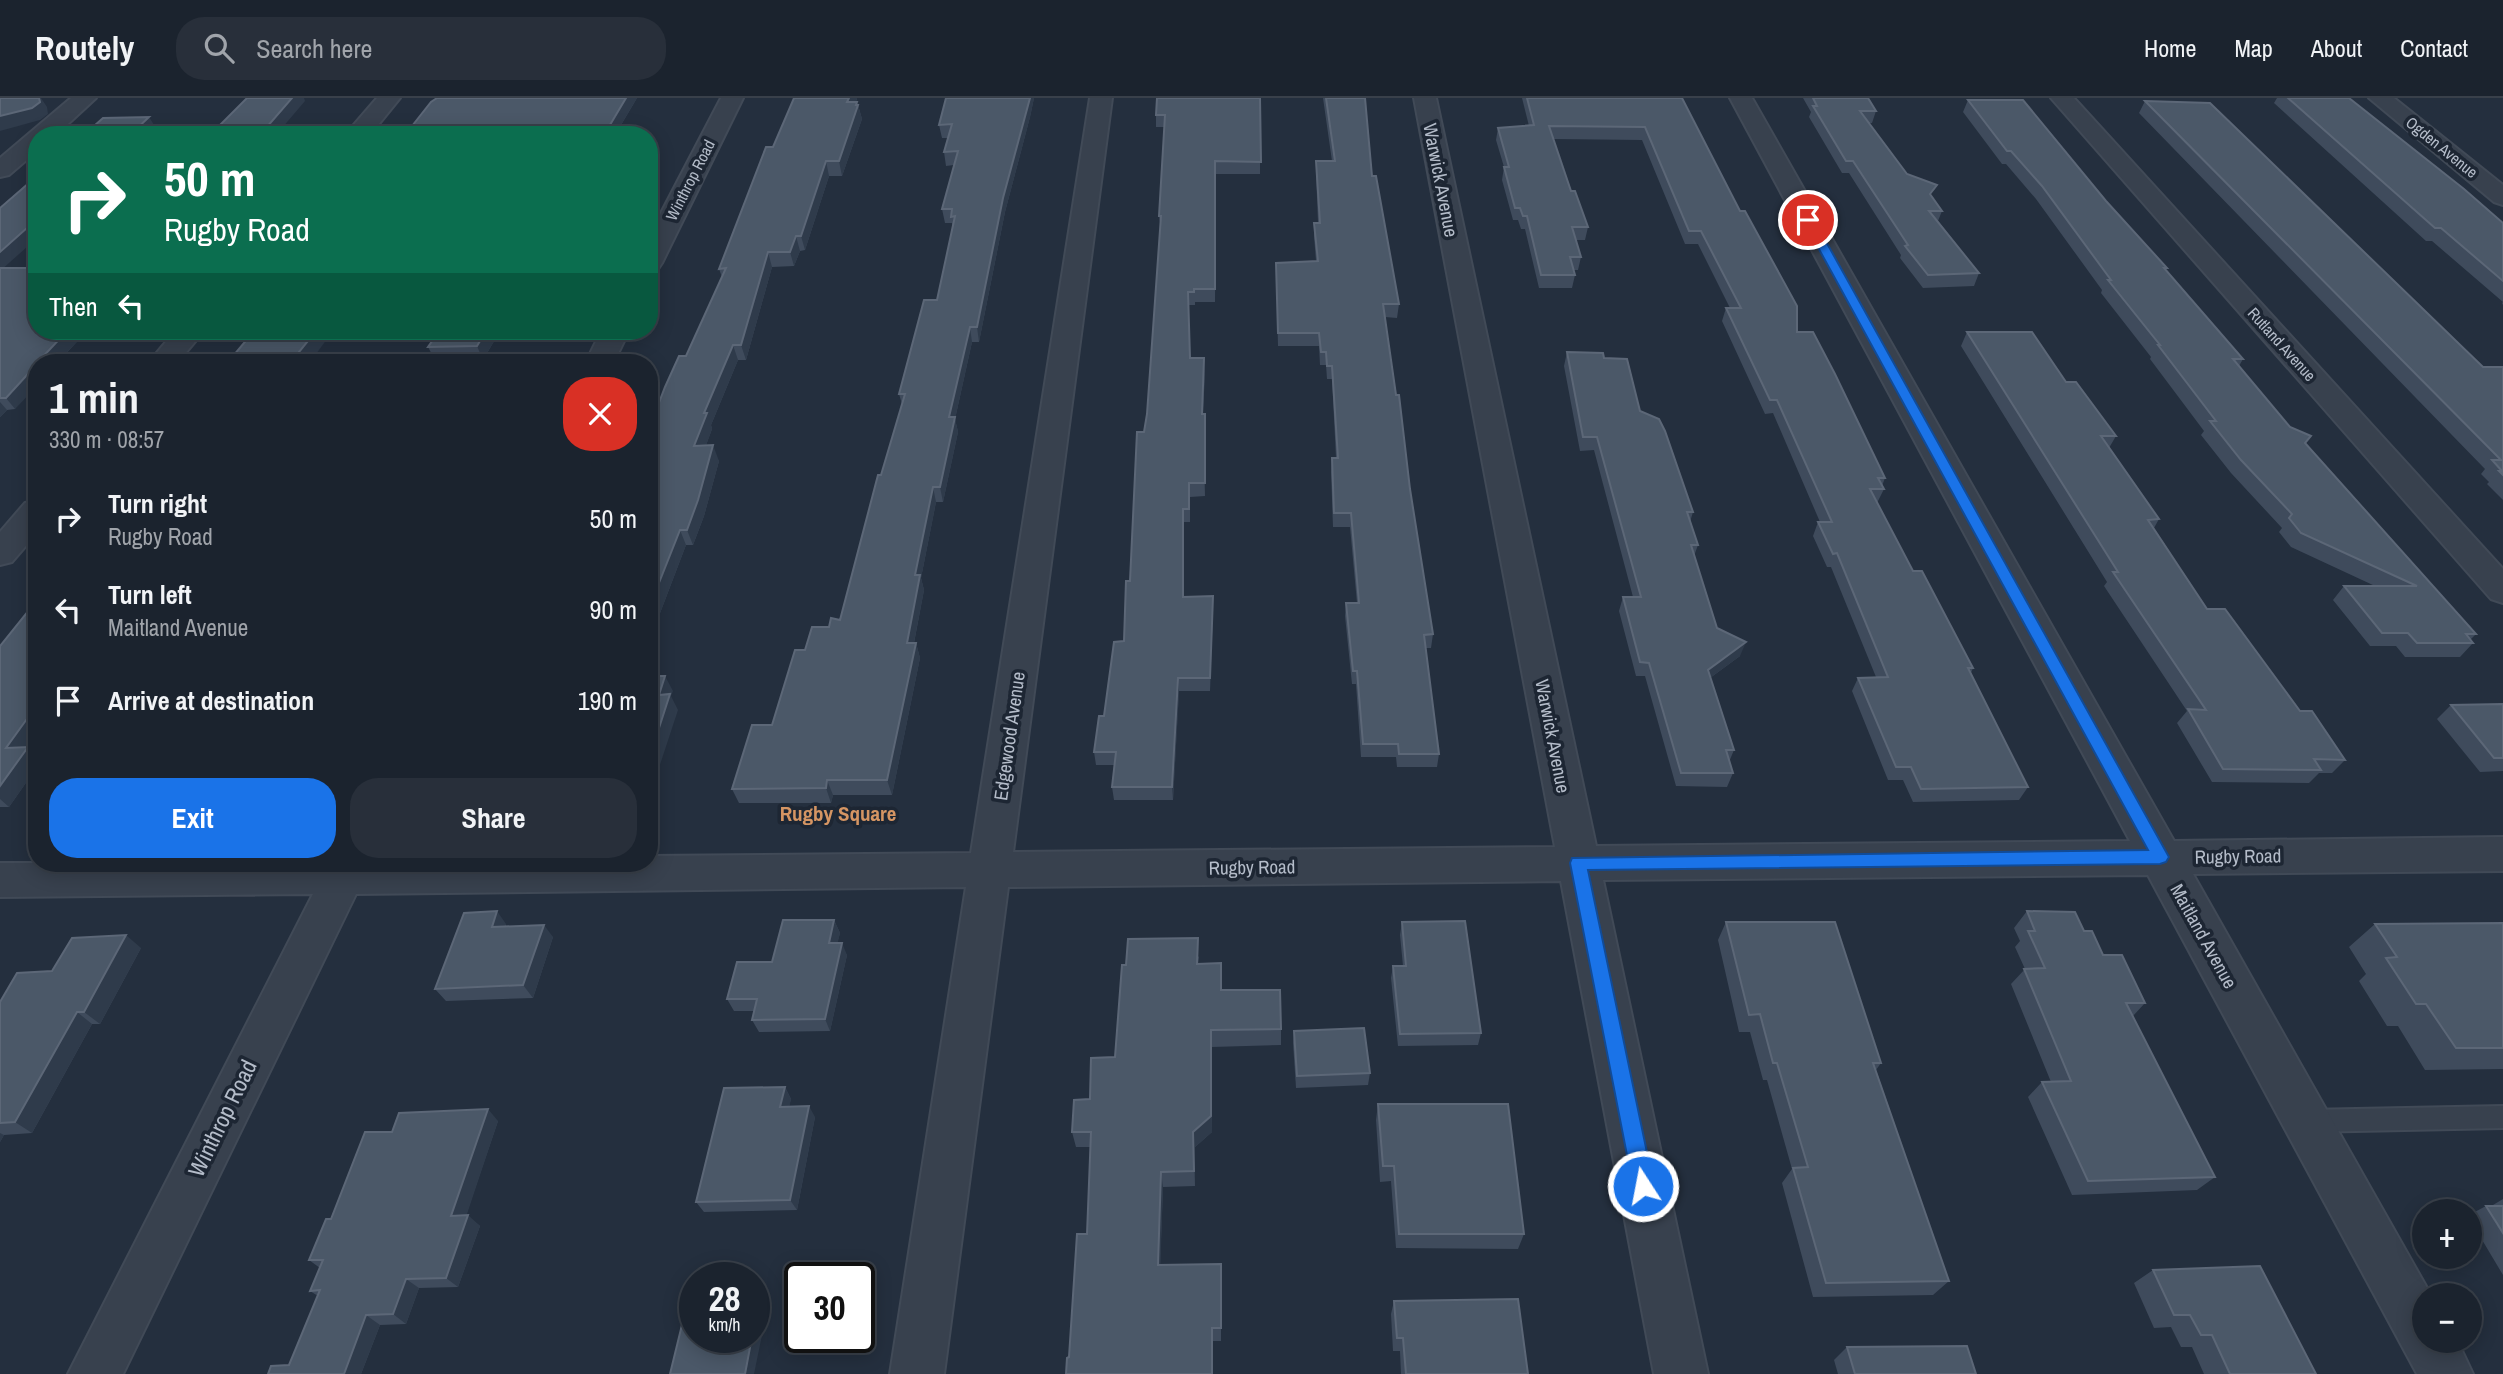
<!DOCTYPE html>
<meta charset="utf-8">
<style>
body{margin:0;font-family:"Archivo Narrow",sans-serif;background:#282f3a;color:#f1f3f6;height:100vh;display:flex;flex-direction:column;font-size:26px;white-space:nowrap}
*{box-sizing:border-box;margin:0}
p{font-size:23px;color:#a0a4aa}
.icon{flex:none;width:38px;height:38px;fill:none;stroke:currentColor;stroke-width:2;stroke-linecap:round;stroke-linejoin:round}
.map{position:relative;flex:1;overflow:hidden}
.drawer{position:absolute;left:28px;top:256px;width:630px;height:518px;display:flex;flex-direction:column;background:#1b232e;border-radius:28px;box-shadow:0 4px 18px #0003,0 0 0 2px #39404a}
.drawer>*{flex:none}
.banner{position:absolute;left:28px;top:28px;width:630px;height:214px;border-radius:28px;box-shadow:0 4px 18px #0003,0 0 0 2px #39404a;background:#0b6e4f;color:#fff;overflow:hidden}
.fabs{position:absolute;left:2412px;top:1101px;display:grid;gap:14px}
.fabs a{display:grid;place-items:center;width:70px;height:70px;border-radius:50%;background:#1b232e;box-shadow:0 4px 18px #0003,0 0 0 2px #39404a;font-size:35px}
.speed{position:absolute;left:679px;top:1164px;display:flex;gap:14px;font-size:35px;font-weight:700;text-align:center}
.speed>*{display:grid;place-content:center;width:91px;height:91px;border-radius:50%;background:#1b232e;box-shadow:0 4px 18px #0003,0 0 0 2px #39404a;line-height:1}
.speed small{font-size:18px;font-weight:400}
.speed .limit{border:4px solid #111;border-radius:10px;background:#fff;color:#111}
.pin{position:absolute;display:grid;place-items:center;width:60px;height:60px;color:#fff;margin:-30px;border:4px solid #fff;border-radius:50%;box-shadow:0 2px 7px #0007}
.me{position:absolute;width:77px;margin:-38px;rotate:349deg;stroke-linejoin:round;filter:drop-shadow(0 0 5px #0008)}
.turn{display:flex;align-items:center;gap:24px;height:147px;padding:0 21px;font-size:32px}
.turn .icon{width:91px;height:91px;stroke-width:2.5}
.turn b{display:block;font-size:49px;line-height:60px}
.then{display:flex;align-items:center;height:66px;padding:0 21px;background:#0003;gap:14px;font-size:26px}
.round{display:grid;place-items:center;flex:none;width:74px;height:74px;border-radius:28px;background:#282f3a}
.headline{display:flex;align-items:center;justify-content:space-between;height:119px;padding:0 21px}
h1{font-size:42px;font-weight:700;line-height:52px}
.button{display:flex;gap:14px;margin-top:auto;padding:14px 21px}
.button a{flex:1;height:80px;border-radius:28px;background:#1a73e8;color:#fff;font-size:28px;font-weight:700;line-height:80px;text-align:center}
.button a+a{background:#282f3a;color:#f1f3f6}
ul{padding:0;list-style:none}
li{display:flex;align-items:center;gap:21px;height:91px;padding:0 21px}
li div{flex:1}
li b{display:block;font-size:26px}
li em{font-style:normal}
header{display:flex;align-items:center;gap:42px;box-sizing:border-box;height:98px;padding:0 35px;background:#1b232e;border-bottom:2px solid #39404a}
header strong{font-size:33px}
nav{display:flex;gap:38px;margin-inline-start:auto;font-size:24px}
.search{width:490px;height:63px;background:#282f3a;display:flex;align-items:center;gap:18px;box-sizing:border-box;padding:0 24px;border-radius:28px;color:#a0a4aa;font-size:26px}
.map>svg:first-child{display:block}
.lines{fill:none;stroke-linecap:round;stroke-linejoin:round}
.lane-casing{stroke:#414a57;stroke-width:4}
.street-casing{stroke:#414a57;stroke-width:4}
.lane{fill:#38414e;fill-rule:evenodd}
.street{fill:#38414e;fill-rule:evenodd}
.wall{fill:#3f4b5c}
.shaded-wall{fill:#2f3b4b}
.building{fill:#4b5868;stroke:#5c6777;stroke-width:2}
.route{fill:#1a73e8;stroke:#114b97;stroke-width:2}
.labels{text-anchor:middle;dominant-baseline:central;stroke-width:7;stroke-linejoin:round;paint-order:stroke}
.far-street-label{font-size:16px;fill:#b4bcc9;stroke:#1d2633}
.street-label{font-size:19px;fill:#b4bcc9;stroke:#1d2633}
.neighbourhood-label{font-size:21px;font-weight:bold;fill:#d59563;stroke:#1d2633}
.near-street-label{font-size:23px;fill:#b4bcc9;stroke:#1d2633}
</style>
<header>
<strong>Routely</strong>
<div class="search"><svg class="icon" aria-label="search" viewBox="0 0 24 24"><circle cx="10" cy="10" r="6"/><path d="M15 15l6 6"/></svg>Search here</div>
<nav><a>Home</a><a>Map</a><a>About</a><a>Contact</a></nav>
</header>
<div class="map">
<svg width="2503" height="1276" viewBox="0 0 2503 1276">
<rect width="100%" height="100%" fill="#242f3e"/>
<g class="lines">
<g class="lane-casing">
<path id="lane" d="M2503,1008V1030L2307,1034L2299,1031L2295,1023L2299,1015L2307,1012Z"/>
</g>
<g class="street-casing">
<g id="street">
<path d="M71,0H96L56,37H37V53L9,77L0,79V60Z"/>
<path d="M377,0H400L370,37H345Z"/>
<path d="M721,0H743L662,165L658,171L649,173V138Z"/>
<path d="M1090,0H1112L1013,754L1555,749L1414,0H1436L1596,748L2130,743L1730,0H1752L2174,743L2503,739V773L2193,776L2431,1197H2424V1242H2457L2473,1276H2417L2148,777L1603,782L1708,1276H1654L1561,783L1008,789L944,1276H890L966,789L356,796L123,1276H68L313,796L0,799V765H649V758L971,755Z"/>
<path d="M2051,0H2074L2503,471V505L2491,501Z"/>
<path d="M2369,0H2394L2503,87V107L2494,104Z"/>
<path d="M175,233H204L178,264H149Z"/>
<path d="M601,233H629L614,264H586Z"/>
<path d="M37,402V435L12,464L0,467V434L25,405Z"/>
</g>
</g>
<use href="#lane" class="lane"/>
<use href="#street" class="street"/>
</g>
<g class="wall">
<path d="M637,0L615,37H405Z"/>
<path d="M857,0L856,4L858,7L862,21L842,78H829L805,152L800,153L794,168L772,169L746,262H738L711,327L712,331L706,347L719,363L704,418L693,447H686L649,544L686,258L722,179L719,171L773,49Z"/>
<path d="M946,0H1034L1030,19L1005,114L979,244H972L955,321L958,334L943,404H936L921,480L924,492L914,545H916L920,560L892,697H833L831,705H739L732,691L772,627L805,552L829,529L840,522L902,306L899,296L937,202L953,130L952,125H945L942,111L954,67L946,68L944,54L948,40H942L939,27Z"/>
<path d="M1260,0V76H1216L1215,204H1195V207H1188L1190,260L1205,274L1203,316L1205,398L1190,399V424H1184V499L1213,511L1210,593H1179L1173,702H1114L1112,689L1114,667H1096L1094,654L1124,543L1144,334L1147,316L1161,131L1159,118L1164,29H1156V17Z"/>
<path d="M1323,0H1365L1372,78L1399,206L1397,220L1385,219L1410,391L1433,536L1431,550H1426L1439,656L1437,669H1397L1396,659H1361L1356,586H1352L1345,518L1346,505H1357L1350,429H1333L1331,374L1332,360H1336L1332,281H1327L1326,267H1320L1319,248H1278L1276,165L1316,163L1314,138V125H1318L1316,75V63H1332Z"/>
<path d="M1522,0H1682L1797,234L1885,380L1882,388L1884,391L1877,405L1913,473L1973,570L1971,575L2028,689L2019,702L1913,704L1903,682H1888L1852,593L1858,580L1876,579L1831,469H1827L1813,438L1818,424H1820L1773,315L1765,316L1722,223L1726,210H1730L1698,146H1685L1642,42L1553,41L1571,93L1588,129L1585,142H1576L1581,159L1578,172H1573L1575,177L1572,190H1539L1525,131H1521L1518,122H1513L1502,82L1504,69L1496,42L1498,30L1529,28Z"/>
<path d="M1803,0H1868L1876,13L1872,25H1869L1907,76L1932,100L1942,113L1938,123L1979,175L1974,188L1923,190L1900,160L1901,157L1849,75H1842L1809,19L1811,14Z"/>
<path d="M2277,0H2349L2503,125V207L2502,205L2503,204L2432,143H2426L2274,5Z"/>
<path d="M1968,2L2106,103L2167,170L2165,172L2243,261L2239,268L2290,329L2476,536L2470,542L2473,545L2460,559H2405L2396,548H2370L2333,502L2344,488H2375L2291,449L2279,434L2282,430L2231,375L2201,337L2204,333L2150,261L2151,259L2101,195L2102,192L2036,101L2006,66H2002L1963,14Z"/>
<path d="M2145,3L2483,269H2503V402L2487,386L2489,384L2481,376L2485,371L2139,15Z"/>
<path d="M0,110L4,170L37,233H87L58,264H37L15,311L7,312L0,319Z"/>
<path d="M500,233L483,262H435L428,249Z"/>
<path d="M1967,234L2066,284L2116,338L2109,350L2159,421L2154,430L2207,511L2345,662L2332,675H2319L2309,685L2212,684L2177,625L2187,613L2104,488L2107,484L1961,248Z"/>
<path d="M1567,254L1604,260L1640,313L1693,414L1690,424L1698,447L1694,458L1717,530L1740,558L1710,580L1734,652L1729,664L1733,675L1727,689L1676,688L1645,578H1636L1619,513L1623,499H1633L1594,352L1580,353L1564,268Z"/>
<path d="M37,502V639L29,650L37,657V669L9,709H0V548Z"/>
<path d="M2503,606V673L2480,674L2437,621L2451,607Z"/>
<path d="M2027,813L2084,833L2103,857L2145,905L2133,918L2215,1079L2197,1092L2072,1097L2028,999L2042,984H2051L2011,886L2025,871L2015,849L2020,843L2014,830Z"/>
<path d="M834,822L840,835L837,845L847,857L830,933L759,934L752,922L754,913H734L727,901L772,864Z"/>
<path d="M1402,824L1481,935L1478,947L1398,948L1391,880L1393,868H1403L1400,837Z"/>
<path d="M1726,824L1881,965L1876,972L1949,1183L1933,1197L1813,1199L1782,1085L1792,1071L1767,982H1763L1750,934H1739L1718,842Z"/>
<path d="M2503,825V971L2425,972L2398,928H2387L2359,883L2366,876L2349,849L2375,826Z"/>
<path d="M506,826V828L553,839L533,900L446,903L435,891Z"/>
<path d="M141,850L100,926H92L32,1035L4,1037L0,1044V904L52,873Z"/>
<path d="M1199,858L1198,866L1221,892L1281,931V947L1212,949V1034L1195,1049V1088L1163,1089L1160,1167L1221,1166V1243H1213V1276H1066L1087,1136L1090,1049H1076L1072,1034L1090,1001L1115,959Z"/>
<path d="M1294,933L1370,975L1368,987L1296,990L1293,945Z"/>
<path d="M785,989L791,1001L789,1008L815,1019L797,1112L704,1114L696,1104Z"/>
<path d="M1378,1006L1524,1136L1518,1151L1396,1150L1391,1083L1380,1084L1376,1022Z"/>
<path d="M498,1023L466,1117L480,1128L458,1189L419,1190L406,1226L380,1227L361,1276H268L289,1267L318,1198L310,1193L320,1170L309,1162L392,1034Z"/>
<path d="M2503,1101V1177L2469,1120V1117L2486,1108H2494L2493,1107Z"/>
<path d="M2153,1172L2316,1276H2204L2192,1249H2181L2171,1229L2154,1230L2134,1185Z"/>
<path d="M1394,1203L1528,1276H1401L1400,1253H1393L1391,1216Z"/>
<path d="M1847,1249L1976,1276H1838L1834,1262Z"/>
</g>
<g class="shaded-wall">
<path d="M39,0H41L47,9L48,16L40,22L0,33V18Z"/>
<path d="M292,0H304L305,3L276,37H260Z"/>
<path d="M626,0H637L615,37H604Z"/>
<path d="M849,0H857L850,18L847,4Z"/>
<path d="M1030,0H1034L1030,19L1005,114L979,244L977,229L1003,100Z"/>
<path d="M857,4L862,21L842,78L839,63Z"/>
<path d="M149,19L156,30L149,37H130Z"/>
<path d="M826,63L829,78L805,152L801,138Z"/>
<path d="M37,121V140L0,173V154Z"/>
<path d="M796,138L800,153L794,168L790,154Z"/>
<path d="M768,154L772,169L746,262L741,247Z"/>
<path d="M970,229L972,244L955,321L958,334L943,404L940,389L949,319Z"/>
<path d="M67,233H87L58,264H38Z"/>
<path d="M316,233H333L310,264H291Z"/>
<path d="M486,233H500L483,262L477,248Z"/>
<path d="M733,247L738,262L711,327L712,331L700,364L694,348L704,315Z"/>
<path d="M1204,260L1205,274L1202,329V316Z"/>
<path d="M37,266V288L15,311L6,300Z"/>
<path d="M0,304L7,312L0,319Z"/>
<path d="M713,347L719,363L704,418L693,447L687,432Z"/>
<path d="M933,389L936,404L921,480L924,492L911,560L907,545L915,477Z"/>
<path d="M680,432L686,447L649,544V510Z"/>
<path d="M1213,498V511L1210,593V580Z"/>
<path d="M1746,544L1740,558L1703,585L1708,572Z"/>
<path d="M916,545L920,560L892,697L887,682Z"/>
<path d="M665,578L673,593L671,598L678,612L651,694L649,690V661L659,597Z"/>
<path d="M1178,580L1179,593L1173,702L1172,689Z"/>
<path d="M37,607V639L29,650L37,657V669L9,709L0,701V688L6,650Z"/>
<path d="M827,682L833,697L831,705L826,690Z"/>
<path d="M497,813L506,826L501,841L492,829Z"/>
<path d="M834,822L840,835L835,857L829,845Z"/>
<path d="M544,827L553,839L533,900L523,887Z"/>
<path d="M126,837L141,850L100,926L84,914Z"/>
<path d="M842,845L847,857L830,933L825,921Z"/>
<path d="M77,914L92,926L32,1035L15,1024Z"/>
<path d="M1211,932L1212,1034L1195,1049V1088L1193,1034Z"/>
<path d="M785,989L791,1001L787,1020L780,1009Z"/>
<path d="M809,1008L815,1019L797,1112L790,1102Z"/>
<path d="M488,1011L498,1023L463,1128L451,1118Z"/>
<path d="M0,1035L4,1037L0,1044Z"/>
<path d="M1161,1074L1163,1089L1160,1180L1158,1167Z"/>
<path d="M468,1117L480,1128L458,1189L446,1180Z"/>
<path d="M406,1181L419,1190L406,1226L393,1216Z"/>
<path d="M759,1204L767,1213L754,1276H745L752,1239H754V1229Z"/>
<path d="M366,1217L380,1227L361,1276H344Z"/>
</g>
<g class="building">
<path d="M0,0H39L40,4L32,10L0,18Z"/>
<path d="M247,0H292L260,37H210Z"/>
<path d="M437,0H626L604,37H547L549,33L470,34L469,37H405L431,4Z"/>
<path d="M794,0H849L847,4H857L856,7H858L839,63H826L801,138H796L790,154H768L741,247H733L704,315H707L694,348L713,347L698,402L687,432H680L649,510V331L665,289L679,258H686L726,170L719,171L766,49H773Z"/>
<path d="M946,0H1030L1003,100L977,229H970L949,319H955L940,389H933L915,477H920L907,545H916L887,682H827L826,690L732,691L752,627H772L795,552H805L812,529H829L831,520L840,522L878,377H881L905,296H899L924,202H937L955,118L951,119L952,111H942L958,53L944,54L952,26L939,27Z"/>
<path d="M1157,0H1260L1261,64L1215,63V191H1194V194H1188L1190,260H1204L1202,316H1205V385H1189V411H1183V499L1213,498L1210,580H1178L1172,689H1112L1116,654H1094L1099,618H1104L1114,544L1124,543L1126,483H1130L1137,334H1144L1147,316L1161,118H1159L1165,17H1156Z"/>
<path d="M1326,0H1365L1372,78H1376L1399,206H1383L1396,297H1399L1410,391L1433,536L1424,537L1439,656H1399L1398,646H1363L1357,573H1353L1346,505H1359L1351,415H1334L1332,360H1338L1332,268H1327L1326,254H1321L1319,235H1278L1276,165L1318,163L1314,125H1320L1316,63H1335Z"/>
<path d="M1527,0H1682L1740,113H1745L1797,208V234H1813L1835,276L1885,380H1878L1884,391H1870L1913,473H1922L1973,570H1968L2028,689L1921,691L1911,669H1896L1858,580L1888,579L1837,455L1833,456L1818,424H1832L1777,302H1770L1726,210H1741L1701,133H1689L1645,29L1549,28L1571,93H1575L1588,129H1572L1581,159H1570L1575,177H1541L1527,118H1523L1520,110H1515L1504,69H1509L1498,30L1534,27Z"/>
<path d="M1813,0H1868L1876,13H1860L1907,76L1937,87L1930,96L1942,113H1929L1979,175L1928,177L1905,148L1908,147L1853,63H1846L1813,8H1817Z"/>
<path d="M2288,0H2349L2464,91L2503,125V183L2441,130H2435Z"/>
<path d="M1968,2H2023L2106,103L2167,170H2164L2243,261H2233L2290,329L2311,338L2305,345L2476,536H2466L2473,545H2417L2408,535H2382L2344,488H2417L2301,435L2289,420L2292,416L2241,362L2210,323H2216L2158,247H2160L2108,182H2111L2042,88L2011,53H2007Z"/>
<path d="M2145,3L2210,5L2483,269H2503V377L2499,373H2502L2492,362H2501Z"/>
<path d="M149,19L130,37H84L103,20Z"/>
<path d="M37,78V121L0,154V110Z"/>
<path d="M0,170H37V233H67L38,264H37V266L6,300H0Z"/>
<path d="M254,233H316L291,264H228Z"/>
<path d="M439,233H486L477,248L428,249Z"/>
<path d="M1967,234H2032L2066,284H2076L2116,338H2101L2159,421L2148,422L2207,511H2225L2300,613H2312L2345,662L2314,661L2321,672L2223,671L2188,611L2206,612L2113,474H2118Z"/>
<path d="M1567,254L1603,255L1604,260L1627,261L1640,313L1659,321L1665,333L1693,414H1687L1698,447H1691L1717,530L1746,544L1708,572L1734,652H1726L1733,675H1681L1649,565L1640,564L1623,499H1641L1597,339H1583Z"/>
<path d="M37,502V607L6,650L28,649L0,688V548Z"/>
<path d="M649,578H665L659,597L670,596L649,661Z"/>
<path d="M2503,606V660H2494L2451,607Z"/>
<path d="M497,813L492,829L544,827L523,887L435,891L464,815Z"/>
<path d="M2027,813L2075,814L2084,833H2092L2103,857H2122L2145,905H2126L2215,1079L2088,1083L2042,984L2071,983L2024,871L2045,870L2028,833H2035Z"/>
<path d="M783,822H834L829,845H842L825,921L752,922L757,901H727L737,864H772Z"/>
<path d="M1465,823L1481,935L1400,936L1393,868H1406L1402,824Z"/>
<path d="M1726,824H1835L1881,965H1873L1949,1183L1826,1185L1793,1070L1808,1069L1777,965H1773L1760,916L1749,917Z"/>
<path d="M2503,825V950H2456L2426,906H2416L2386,860L2397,859L2375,826Z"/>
<path d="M126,837L84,914H77L15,1024L0,1025V904L17,875L52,873L72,840Z"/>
<path d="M1198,840L1197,866L1221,865V892H1280L1281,931L1211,932V1018L1193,1034L1194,1073L1161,1074L1158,1167L1221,1166V1230H1212V1276H1066L1067,1260L1069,1259L1077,1136H1087L1091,1034H1072L1074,1002L1090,1001L1091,960L1115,959L1122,867H1126L1128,841Z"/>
<path d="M1364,930L1370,975L1297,978L1294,933Z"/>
<path d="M785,989L780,1009L809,1008L790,1102L696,1104L724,990Z"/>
<path d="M1378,1006H1508L1524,1136H1399L1394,1068H1383Z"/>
<path d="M488,1011L451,1118L468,1117L446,1180L406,1181L393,1216L366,1217L344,1276H268L271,1268L289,1267L320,1192L310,1193L323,1162H309L326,1121H331L365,1034H392L399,1015Z"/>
<path d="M2486,1108H2503V1135Z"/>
<path d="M2260,1168L2316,1276H2230L2212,1237H2201L2190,1217H2174L2153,1172Z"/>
<path d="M690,1194H695V1239H752L745,1276H670Z"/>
<path d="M1518,1201L1528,1276H1406L1403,1240H1397L1394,1203Z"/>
<path d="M754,1204H759L754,1229Z"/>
<path d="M1967,1248L1976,1276H1855L1847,1249Z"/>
</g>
<path class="route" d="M1808,119L1814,122L2169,759L2166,764L2160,766L1588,772L1654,1088L1651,1095L1643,1098L1636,1095L1633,1088L1570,765L1572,760L2148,752L1803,122Z"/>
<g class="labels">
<g class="far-street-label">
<text transform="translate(2442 49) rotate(39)">Ogden Avenue</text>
<text transform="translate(690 82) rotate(-63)">Winthrop Road</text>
<text transform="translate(2282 246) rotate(48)">Rutland Avenue</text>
</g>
<g class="street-label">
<text transform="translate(1441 82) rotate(79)">Warwick Avenue</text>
<text transform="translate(1009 638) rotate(-82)">Edgewood Avenue</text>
<text transform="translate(1553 638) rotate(79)">Warwick Avenue</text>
<text transform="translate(2238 758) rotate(-1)">Rugby Road</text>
<text transform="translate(1252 769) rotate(-1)">Rugby Road</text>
<text transform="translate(2204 838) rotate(61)">Maitland Avenue</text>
</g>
<g class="neighbourhood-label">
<text x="838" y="715">Rugby Square</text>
</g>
<g class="near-street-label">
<text transform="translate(222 1020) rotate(-64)">Winthrop Road</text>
</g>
</g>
</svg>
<div class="fabs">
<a>+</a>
<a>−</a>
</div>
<div class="speed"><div>28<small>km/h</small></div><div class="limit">30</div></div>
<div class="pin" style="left:1808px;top:122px;background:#d93025"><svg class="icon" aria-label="arrive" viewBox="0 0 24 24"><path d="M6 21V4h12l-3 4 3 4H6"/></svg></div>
<svg class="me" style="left:1643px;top:1088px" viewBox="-20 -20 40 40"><circle r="17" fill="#1a73e8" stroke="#fff" stroke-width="3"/><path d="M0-11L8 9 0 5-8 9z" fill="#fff"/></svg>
<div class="banner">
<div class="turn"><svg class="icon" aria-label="right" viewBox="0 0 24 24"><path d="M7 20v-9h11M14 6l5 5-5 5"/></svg><div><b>50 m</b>Rugby Road</div></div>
<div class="then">Then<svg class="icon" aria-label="left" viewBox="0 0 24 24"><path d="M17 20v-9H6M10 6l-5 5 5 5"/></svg></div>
</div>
<section class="drawer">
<div class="headline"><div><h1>1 min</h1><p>330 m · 08:57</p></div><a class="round" style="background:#d93025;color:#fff"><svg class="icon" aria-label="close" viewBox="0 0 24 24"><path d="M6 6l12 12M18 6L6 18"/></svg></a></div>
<ul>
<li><svg class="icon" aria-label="right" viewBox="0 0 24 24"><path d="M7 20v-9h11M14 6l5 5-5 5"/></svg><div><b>Turn right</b><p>Rugby Road</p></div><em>50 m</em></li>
<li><svg class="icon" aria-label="left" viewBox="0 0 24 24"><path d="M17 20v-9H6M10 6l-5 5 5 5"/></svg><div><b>Turn left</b><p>Maitland Avenue</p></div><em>90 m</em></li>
<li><svg class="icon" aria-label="arrive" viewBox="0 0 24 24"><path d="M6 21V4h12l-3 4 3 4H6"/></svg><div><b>Arrive at destination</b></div><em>190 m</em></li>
</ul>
<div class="button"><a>Exit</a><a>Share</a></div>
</section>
</div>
